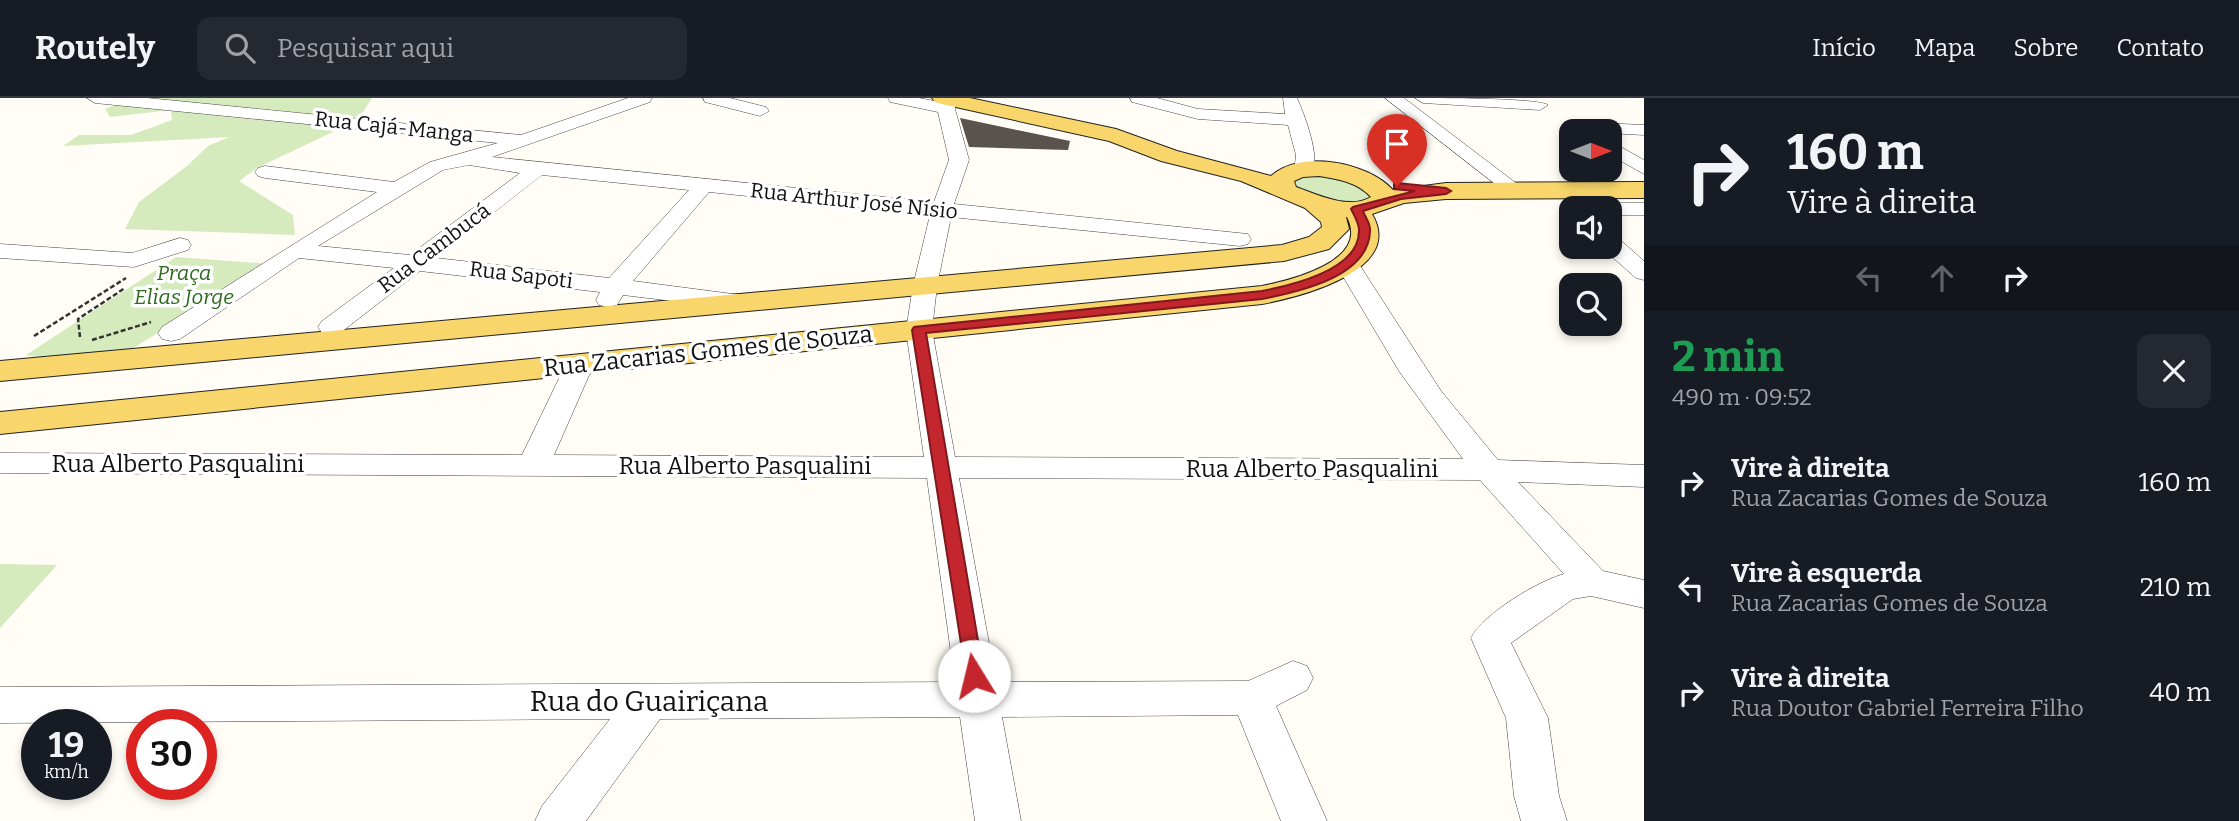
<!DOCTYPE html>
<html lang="pt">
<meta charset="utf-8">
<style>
body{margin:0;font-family:Bitter,serif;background:#242831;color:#f1f3f6;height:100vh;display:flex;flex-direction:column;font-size:26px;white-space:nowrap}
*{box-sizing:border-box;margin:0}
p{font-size:23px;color:#9ea1a6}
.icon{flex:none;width:38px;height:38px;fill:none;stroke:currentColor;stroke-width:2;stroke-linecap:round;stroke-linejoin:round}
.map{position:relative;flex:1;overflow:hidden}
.side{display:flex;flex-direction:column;background:#171b24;width:595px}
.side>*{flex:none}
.top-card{background:#171b24;color:#f1f3f6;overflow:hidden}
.needle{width:46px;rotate:90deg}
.controls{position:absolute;left:1559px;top:21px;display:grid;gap:14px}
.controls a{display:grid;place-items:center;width:63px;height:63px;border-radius:14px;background:#171b24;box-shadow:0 4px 10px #0003;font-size:35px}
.speed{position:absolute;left:21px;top:611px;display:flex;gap:14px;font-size:35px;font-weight:700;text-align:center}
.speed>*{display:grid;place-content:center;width:91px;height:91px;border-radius:50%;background:#171b24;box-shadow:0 4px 10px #0003;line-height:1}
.speed small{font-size:18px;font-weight:400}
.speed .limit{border:10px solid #d22;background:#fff;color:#111}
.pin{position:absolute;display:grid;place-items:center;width:60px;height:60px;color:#fff;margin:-72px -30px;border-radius:50% 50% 50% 0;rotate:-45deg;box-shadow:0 0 7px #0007}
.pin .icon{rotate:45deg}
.me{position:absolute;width:77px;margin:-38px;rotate:351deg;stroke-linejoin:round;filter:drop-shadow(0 0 5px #0008)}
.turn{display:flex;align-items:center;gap:24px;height:147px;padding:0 28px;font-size:32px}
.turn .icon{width:91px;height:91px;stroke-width:2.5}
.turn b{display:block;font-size:49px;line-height:60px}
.lanes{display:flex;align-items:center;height:66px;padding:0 28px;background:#0003;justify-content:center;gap:35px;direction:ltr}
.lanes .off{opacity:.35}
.round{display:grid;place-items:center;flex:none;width:74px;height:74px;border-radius:14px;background:#242831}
.headline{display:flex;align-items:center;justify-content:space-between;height:119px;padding:0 28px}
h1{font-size:42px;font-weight:700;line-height:52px;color:#1e9e55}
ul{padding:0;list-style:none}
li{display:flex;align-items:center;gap:21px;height:105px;padding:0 28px}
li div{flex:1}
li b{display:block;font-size:26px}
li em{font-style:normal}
header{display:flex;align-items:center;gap:42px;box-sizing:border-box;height:98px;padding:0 35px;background:#171b24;border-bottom:2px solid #363941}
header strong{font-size:33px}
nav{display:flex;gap:38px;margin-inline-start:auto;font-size:24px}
.search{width:490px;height:63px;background:#242831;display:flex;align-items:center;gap:18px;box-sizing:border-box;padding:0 24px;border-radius:14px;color:#9ea1a6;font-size:26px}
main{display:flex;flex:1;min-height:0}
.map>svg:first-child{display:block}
.green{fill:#d5ebbd}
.building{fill:#5a524d}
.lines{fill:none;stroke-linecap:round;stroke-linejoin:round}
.minor-casing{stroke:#444;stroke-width:1}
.major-casing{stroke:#222;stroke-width:2}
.path{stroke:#333;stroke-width:2.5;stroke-dasharray:5 2.5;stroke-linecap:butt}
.minor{fill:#fff;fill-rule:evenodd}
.major{fill:#f9d66b;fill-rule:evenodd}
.route{fill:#c4262e;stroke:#7f191e;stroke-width:2}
.labels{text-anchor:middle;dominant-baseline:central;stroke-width:7;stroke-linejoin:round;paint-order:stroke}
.far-street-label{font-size:21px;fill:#111;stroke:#fff}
.far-park-label{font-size:21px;font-style:italic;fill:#2f6b1f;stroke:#fff}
.street-label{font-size:24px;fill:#111;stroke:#fff}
.near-street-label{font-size:28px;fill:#111;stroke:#fff}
</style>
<header>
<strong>Routely</strong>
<div class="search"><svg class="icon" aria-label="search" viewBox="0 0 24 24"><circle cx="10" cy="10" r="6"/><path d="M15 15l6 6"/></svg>Pesquisar aqui</div>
<nav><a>Início</a><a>Mapa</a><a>Sobre</a><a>Contato</a></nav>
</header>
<main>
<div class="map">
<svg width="1644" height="723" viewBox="0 0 1644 723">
<rect width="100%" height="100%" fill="#fffdf5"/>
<g class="green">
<path d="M133,0H372L358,22L257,70L239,83L293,117L295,137L125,131L139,104L187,68L208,48L229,39L63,48L79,37H131L172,22L171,12L110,19L105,11Z"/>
<path d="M1301,76L1344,78L1375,99L1356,107L1300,95L1291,82Z"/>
<path d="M176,159L271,166L125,255L64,263L26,257Z"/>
<path d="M0,466L57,467L0,530Z"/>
</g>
<path class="building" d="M960,20L1070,43L1068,52L969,49Z"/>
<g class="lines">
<g class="minor-casing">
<g id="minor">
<path d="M87,0H147L521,37L628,0H652L650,4L492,59L934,104L949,62L938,14L890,4L888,0H919L940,4L942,0H956L955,11L969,62L954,106L1248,136L1251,141L1248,146L1240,148L951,119L937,188L932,232L955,359L1463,361L1399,273L1335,165L1339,160H1355L1441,293L1498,362L1644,367V389L1518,384L1603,473L1644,482V510L1591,498L1573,501L1511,545L1548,620L1559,698L1567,723H1521L1514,698L1506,620L1471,540C1483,516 1538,483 1564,476L1480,382L959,380L996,584L1248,583L1293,563L1307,568L1313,580L1307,592L1276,608L1327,723H1281L1238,617L1002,619L1021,723H975L960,619L660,621L586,723H535L542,708L610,621L0,625V589L955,584L927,380L0,375V355L522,357L566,266L570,260L580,258L590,260L594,266L554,357L924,359L906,232L913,188L930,117L709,94L633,183L748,198L752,203L748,208L739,211L623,197L617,207L608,209L599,207L596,202L600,194L420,173L340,235L331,237L322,235L318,229L322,223L394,170L299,160L180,241L171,243L162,241L158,235L162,229L377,94L265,80L258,78L255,74L258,70L265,68L394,84L430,64L498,45L95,5ZM469,67L520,75L410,157L318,148L443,72ZM542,77L689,92L609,180L436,160Z"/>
<path d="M703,0H730L766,9L769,13L760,18L705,4Z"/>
<path d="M1130,0H1157L1198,11L1285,16L1283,0H1297C1303,13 1322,62 1311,73C1308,76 1300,78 1295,79L1285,73L1295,66L1296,57L1288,27L1198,21L1132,4Z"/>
<path d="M1385,0H1404L1525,92L1522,96H1508Z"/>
<path d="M1415,0C1436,0 1538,0 1548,7L1540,12L1423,5Z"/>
<path d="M1577,24L1644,27V37L1571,33L1568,29L1571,25Z"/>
<path d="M1610,43L1644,62V76L1610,57Z"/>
<path d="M1610,105H1644V117H1610V110H1600Z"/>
<path d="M1610,138L1618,140L1644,163V182L1636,180L1602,150L1610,149Z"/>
<path d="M180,140L188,142L191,147L188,152L134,169L0,160V146L132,155Z"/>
</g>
</g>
<g class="major-casing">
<path id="major" d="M932,0H970L1116,31L1177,53L1271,78C1300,51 1368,64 1393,92L1446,85L1644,84V100L1446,101L1404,105L1372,116C1406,173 1298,199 1262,206L0,336V314L1262,188C1292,182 1370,163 1347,119H1346L1349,131L1329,151L1284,163L0,283V263L1282,147L1309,139L1322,129L1321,124L1305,110L1241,83L1161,63L1109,43L942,6L935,4ZM1319,78C1338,81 1357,84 1371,99C1349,112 1318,97 1296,89L1294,83L1303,79Z"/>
</g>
<g class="path">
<path d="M34,238L126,180"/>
<path d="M80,239L78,221L125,190"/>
<path d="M92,242L151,224"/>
</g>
<use href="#minor" class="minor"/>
<use href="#major" class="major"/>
</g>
<path class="route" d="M1397,85L1446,90L1451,93L1446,96L1401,101L1363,113C1365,119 1371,126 1370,133C1369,179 1298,194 1262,201L926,235L984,578L981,584L974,586L967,584L912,232L914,229L1262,193C1293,187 1360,172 1359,132C1359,125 1354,117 1351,111L1353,109L1415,93L1394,91V86Z"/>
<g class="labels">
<g class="far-street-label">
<text transform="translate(394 29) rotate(6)">Rua Cajá-Manga</text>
<text transform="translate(854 103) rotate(6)">Rua Arthur José Nísio</text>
<text transform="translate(434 150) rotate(-37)">Rua Cambucá</text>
<text transform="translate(521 177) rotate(7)">Rua Sapoti</text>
</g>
<g class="far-park-label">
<text x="184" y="175">Praça<tspan x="184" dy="24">Elias Jorge</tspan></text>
</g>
<g class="street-label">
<text transform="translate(708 253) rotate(-6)">Rua Zacarias Gomes de Souza</text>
<text x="178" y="366">Rua Alberto Pasqualini</text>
<text x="745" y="368">Rua Alberto Pasqualini</text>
<text x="1312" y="371">Rua Alberto Pasqualini</text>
</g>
<g class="near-street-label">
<text x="649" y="603">Rua do Guairiçana</text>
</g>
</g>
</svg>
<div class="controls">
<a><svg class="needle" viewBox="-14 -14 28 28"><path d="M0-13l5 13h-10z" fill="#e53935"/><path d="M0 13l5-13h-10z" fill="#9ea1a6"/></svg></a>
<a><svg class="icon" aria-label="sound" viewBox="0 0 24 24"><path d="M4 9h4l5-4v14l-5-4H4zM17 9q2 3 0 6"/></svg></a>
<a><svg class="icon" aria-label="search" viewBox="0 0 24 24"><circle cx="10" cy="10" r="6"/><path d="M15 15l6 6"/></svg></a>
</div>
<div class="speed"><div>19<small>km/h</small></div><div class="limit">30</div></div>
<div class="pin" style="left:1397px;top:88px;background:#d93025"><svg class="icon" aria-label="arrive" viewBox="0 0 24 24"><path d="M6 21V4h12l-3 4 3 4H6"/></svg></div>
<svg class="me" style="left:974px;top:578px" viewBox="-20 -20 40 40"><circle r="19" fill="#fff"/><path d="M0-13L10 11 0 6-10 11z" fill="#c4262e"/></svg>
</div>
<section class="side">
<div class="top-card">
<div class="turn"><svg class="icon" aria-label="right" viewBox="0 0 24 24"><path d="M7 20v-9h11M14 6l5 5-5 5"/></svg><div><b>160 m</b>Vire à direita</div></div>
<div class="lanes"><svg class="icon off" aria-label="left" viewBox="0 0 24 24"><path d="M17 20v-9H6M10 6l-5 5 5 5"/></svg><svg class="icon off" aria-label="ahead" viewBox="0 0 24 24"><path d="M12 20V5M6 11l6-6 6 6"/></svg><svg class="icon" aria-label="right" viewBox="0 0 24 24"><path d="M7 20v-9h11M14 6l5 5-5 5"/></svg></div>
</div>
<div class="headline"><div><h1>2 min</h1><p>490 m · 09:52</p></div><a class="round"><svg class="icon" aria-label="close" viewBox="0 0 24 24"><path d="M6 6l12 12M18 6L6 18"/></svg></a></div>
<ul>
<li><svg class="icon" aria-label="right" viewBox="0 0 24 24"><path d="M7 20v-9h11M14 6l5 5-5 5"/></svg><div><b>Vire à direita</b><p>Rua Zacarias Gomes de Souza</p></div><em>160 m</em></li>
<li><svg class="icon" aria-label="left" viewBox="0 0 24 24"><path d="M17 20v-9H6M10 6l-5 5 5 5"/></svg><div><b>Vire à esquerda</b><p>Rua Zacarias Gomes de Souza</p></div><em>210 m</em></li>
<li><svg class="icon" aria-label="right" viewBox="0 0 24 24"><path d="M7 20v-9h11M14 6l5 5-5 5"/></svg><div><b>Vire à direita</b><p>Rua Doutor Gabriel Ferreira Filho</p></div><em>40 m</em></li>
</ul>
</section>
</main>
